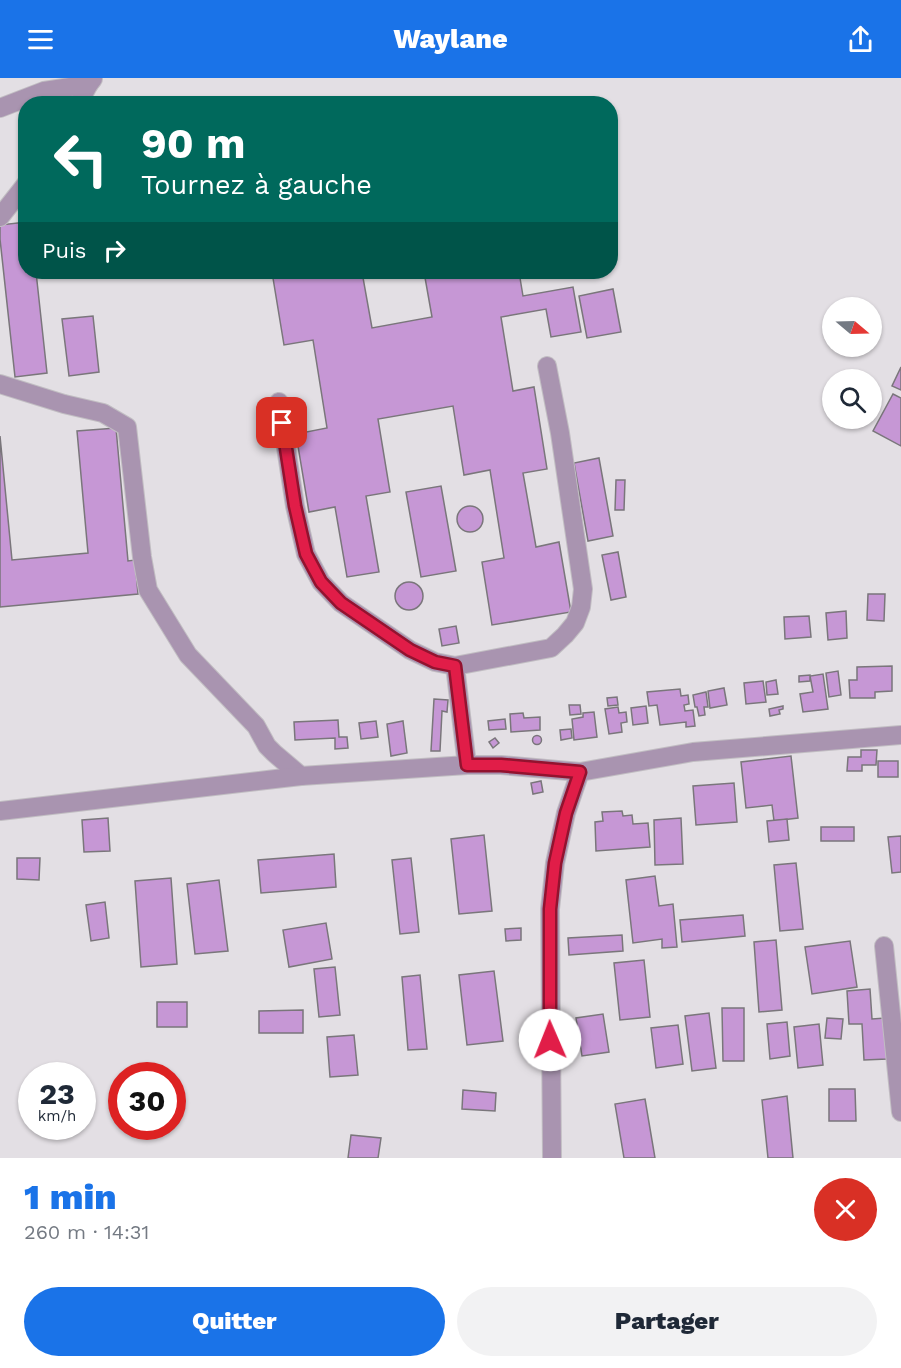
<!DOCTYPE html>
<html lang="fr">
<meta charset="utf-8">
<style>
body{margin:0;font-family:"Work Sans",sans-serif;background:#f2f2f3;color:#1f2937;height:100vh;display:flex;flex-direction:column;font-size:22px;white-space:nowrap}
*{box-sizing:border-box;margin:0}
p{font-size:20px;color:#747a83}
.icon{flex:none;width:33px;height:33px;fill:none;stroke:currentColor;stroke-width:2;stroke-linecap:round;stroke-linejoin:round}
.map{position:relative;height:1080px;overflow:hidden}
.sheet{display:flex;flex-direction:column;background:#fff;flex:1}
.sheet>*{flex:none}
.guide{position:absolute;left:18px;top:18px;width:600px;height:183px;border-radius:24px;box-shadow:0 2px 4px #0004;background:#00695c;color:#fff;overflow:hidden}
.needle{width:39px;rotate:109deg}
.buttons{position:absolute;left:822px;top:219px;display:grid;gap:12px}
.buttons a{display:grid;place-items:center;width:60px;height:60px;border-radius:50%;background:#fff;box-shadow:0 2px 4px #0004;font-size:30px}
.speed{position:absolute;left:18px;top:984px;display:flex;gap:12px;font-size:30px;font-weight:700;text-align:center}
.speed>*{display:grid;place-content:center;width:78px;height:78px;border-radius:50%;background:#fff;box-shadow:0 2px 4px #0004;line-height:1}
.speed small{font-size:15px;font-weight:400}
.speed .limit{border:9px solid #d22;background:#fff;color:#111}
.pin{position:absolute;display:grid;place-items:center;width:51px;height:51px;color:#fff;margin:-26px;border-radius:12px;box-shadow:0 3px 9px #0006}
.me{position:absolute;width:66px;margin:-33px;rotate:359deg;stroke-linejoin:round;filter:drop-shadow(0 0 4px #0008)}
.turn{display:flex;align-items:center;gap:21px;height:126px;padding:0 24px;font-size:27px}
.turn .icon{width:78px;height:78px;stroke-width:2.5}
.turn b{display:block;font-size:42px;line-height:51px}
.then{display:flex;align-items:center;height:57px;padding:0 24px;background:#0003;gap:12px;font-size:22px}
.round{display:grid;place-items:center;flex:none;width:63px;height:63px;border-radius:32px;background:#f2f2f3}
.head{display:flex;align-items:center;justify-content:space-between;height:102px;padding:0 24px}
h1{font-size:36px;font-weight:800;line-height:45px;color:#1a73e8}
.primary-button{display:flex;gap:12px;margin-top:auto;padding:12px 24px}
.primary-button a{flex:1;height:69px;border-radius:36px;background:#1a73e8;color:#fff;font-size:24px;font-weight:800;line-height:69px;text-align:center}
.primary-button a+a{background:#f2f2f3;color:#1f2937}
header{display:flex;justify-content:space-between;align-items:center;height:78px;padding:0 24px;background:#1a73e8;color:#fff;font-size:27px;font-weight:800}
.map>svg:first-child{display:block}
.building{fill:#c697d5;stroke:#7a767b;stroke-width:1.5}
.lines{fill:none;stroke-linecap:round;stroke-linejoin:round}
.minor-casing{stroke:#c1bdc2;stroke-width:20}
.minor{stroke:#a994b0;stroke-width:18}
.route-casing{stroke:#92132f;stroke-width:15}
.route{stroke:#e11d48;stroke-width:10}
</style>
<header><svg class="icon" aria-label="menu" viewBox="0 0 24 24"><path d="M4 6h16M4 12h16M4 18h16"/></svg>Waylane<svg class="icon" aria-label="share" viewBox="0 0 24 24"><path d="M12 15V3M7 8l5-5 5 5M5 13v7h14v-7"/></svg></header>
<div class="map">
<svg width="901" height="1080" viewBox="0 0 901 1080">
<rect width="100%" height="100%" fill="#e3dfe4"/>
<g class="building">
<path d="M26,144V194H36L47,295L15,299L0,161V147Z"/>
<path d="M272,194H362L372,250L432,239L424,194H519L523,218L573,209L581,254L551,259L546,231L501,239L513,313L534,309L547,391L523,395L536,469L559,464L571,534L492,547L482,484L504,480L490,392L464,397L453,328L378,341L390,414L366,418L379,494L347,499L335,429L309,434L296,356L327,350L313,262L284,267Z"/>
<path d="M613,211L621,254L587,260L579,218Z"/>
<path d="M93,238L99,294L69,298L62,241Z"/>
<path d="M901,289V312L892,308Z"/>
<path d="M893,316L901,320V368L873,353Z"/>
<path d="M116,350L128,483L135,482L138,516L0,529V358L12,482L88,475L77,353Z"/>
<path d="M599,380L613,458L588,463L574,385Z"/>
<path d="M616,402H625L624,432H615Z"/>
<path d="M441,408L456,493L421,499L406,414Z"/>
<circle cx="470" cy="441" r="13"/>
<path d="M618,474L626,519L611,522L602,477Z"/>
<circle cx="409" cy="518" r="14"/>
<path d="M868,516H885L884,543L867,542Z"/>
<path d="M846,533L847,560L828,562L826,535Z"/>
<path d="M809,538L811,559L785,561L784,539Z"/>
<path d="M456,548L459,565L442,568L439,551Z"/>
<path d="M892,588V613L875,614V620H850L849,602H857V589Z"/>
<path d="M838,593L841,617L829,619L826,595Z"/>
<path d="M823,596L828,631L803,634L800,616L813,614L810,598Z"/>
<path d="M810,597V603L799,604V598Z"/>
<path d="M776,602L778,616L767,617L766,604Z"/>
<path d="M763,603L766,624L746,626L744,605Z"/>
<path d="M724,610L727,627L710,630L708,613Z"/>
<path d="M680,611L681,618L688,617L689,626L684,627L685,633L693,632L695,648L686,649V644L660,647L657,627L649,628L647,614Z"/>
<path d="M706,614L708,629H704L705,637L699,638L697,629H695L693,617Z"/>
<path d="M617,619L618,627L608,628L607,620Z"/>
<path d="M434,621L448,622L447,634L442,633L440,673H431Z"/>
<path d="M569,627H580L581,636L570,637Z"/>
<path d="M646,628L648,645L633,647L631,630Z"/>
<path d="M783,628V631L779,632L780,636L770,638L769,631Z"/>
<path d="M618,629L619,635L626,634L627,644L621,645L622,654L609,656L605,631Z"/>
<path d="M594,634L597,659L574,662L572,641L583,639V635Z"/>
<path d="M523,635L524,640L540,639V652L511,654L510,636Z"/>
<path d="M505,641L506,651L489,652L488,643Z"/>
<path d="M338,642L339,659H347L348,670L335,671V660L295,662L294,644Z"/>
<path d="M376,643L378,659L361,661L359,645Z"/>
<path d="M403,643L407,675L391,678L387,646Z"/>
<path d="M571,651L572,660L561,662L560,652Z"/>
<circle cx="537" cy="662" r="4.5"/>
<path d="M495,660L499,665L493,670L489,664Z"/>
<path d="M861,672H877L876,687H862V693H847L848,679H861Z"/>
<path d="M791,678L798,740L774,743L772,727L746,730L741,684Z"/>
<rect x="878" y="683" width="20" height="16"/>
<path d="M541,703L543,714L533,716L531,705Z"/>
<path d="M734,705L737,744L696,747L693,708Z"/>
<path d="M622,733L623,738L632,737L633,746L648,745L650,769L596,773L595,744L603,743L602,734Z"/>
<path d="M108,740L110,773L84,774L82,742Z"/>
<path d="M681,740L683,786L655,787L654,742Z"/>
<path d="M787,741L789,762L769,764L767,743Z"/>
<rect x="821" y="749" width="33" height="14"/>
<path d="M484,757L492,833L459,836L451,761Z"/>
<path d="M901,758V794L892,795L888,759Z"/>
<path d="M334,776L336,809L261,815L258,782Z"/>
<path d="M17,780H40L39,802L17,801Z"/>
<path d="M411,780L419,854L400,856L392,782Z"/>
<path d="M796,785L803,851L780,853L774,787Z"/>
<path d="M655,798L659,828L673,826L677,869L662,870V861L633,865L626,802Z"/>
<path d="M171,800L177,886L141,889L135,803Z"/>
<path d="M219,802L228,873L195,876L187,806Z"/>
<path d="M105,824L109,860L91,863L86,827Z"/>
<path d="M743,837L745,858L682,864L680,842Z"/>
<path d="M326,845L332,881L289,889L283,852Z"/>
<path d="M521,850V862L506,863L505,851Z"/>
<path d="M622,857L623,873L569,877L568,860Z"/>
<path d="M776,862L782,932L759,934L754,864Z"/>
<path d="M850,863L857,909L812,916L805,869Z"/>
<path d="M644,882L650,939L620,942L614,885Z"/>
<path d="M335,889L340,937L319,939L314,891Z"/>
<path d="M494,893L503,963L467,967L459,897Z"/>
<path d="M420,897L427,971L408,972L402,899Z"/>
<path d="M870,911L872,941L885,940L887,981L864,982L862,946H849L847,913Z"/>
<rect x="157" y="924" width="30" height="25"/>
<path d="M722,930H744V983H723Z"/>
<path d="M303,932V955H259V933Z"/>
<path d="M709,935L716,990L692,993L685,938Z"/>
<path d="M603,936L609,974L582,978L576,940Z"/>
<path d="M827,940L843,941L841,961L825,960Z"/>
<path d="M787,944L790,978L770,981L767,946Z"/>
<path d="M819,946L823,987L798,990L794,949Z"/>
<path d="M678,947L683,986L656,990L651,950Z"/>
<path d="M354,957L358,997L330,999L327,959Z"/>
<path d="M829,1011H855L856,1043H829Z"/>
<path d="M463,1012L496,1015L495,1033L462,1031Z"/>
<path d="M787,1018L793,1080H768L762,1022Z"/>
<path d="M645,1021L655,1080H624L615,1026Z"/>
<path d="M351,1057L381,1060L378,1080H348Z"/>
</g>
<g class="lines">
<g class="minor-casing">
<g id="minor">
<path d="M78,26L89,6L93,1"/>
<path d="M0,30L44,13L89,6"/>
<path d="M0,139L26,106"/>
<path d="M0,306L64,326L103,335L127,349L142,479L148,512L188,577L256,648L267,668L274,675L301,698"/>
<path d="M279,324L295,428L306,476L321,504L341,525L410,572L435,584L455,588L551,570L565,557L575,545L581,529L583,511L560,355L547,288"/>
<path d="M455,588L467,687"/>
<path d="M0,733L301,698L467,687H501L580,694L693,674L901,657"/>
<path d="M884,868L901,1034"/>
<path d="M552,1080L550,831L555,785L566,735L580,694"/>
</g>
</g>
<use href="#minor" class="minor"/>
</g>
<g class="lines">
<g class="route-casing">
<path id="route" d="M282,345L295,428L306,476L321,504L341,525L410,572L435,584L455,588L467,687H501L580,694L566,735L555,785L550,831V962"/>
</g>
<use href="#route" class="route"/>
</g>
</svg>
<div class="buttons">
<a><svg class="needle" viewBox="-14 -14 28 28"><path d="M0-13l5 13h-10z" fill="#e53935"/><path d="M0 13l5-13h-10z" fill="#747a83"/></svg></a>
<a><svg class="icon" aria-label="search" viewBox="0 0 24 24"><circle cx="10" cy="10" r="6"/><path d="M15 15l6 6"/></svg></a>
</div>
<div class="speed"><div>23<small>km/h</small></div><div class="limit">30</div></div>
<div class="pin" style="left:282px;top:345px;background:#d93025"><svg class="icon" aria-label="arrive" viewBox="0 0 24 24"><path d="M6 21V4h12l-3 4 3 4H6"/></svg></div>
<svg class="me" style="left:550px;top:962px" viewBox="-20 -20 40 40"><circle r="19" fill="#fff"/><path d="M0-13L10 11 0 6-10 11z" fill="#e11d48"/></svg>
<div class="guide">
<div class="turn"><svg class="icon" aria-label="left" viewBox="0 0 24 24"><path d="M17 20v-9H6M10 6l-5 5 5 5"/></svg><div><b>90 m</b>Tournez à gauche</div></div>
<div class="then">Puis<svg class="icon" aria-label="right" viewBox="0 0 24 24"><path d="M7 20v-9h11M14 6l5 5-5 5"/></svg></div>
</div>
</div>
<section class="sheet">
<div class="head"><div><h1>1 min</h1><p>260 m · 14:31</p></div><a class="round" style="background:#d93025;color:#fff"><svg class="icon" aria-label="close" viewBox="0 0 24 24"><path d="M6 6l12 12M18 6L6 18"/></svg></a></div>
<div class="primary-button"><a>Quitter</a><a>Partager</a></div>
</section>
